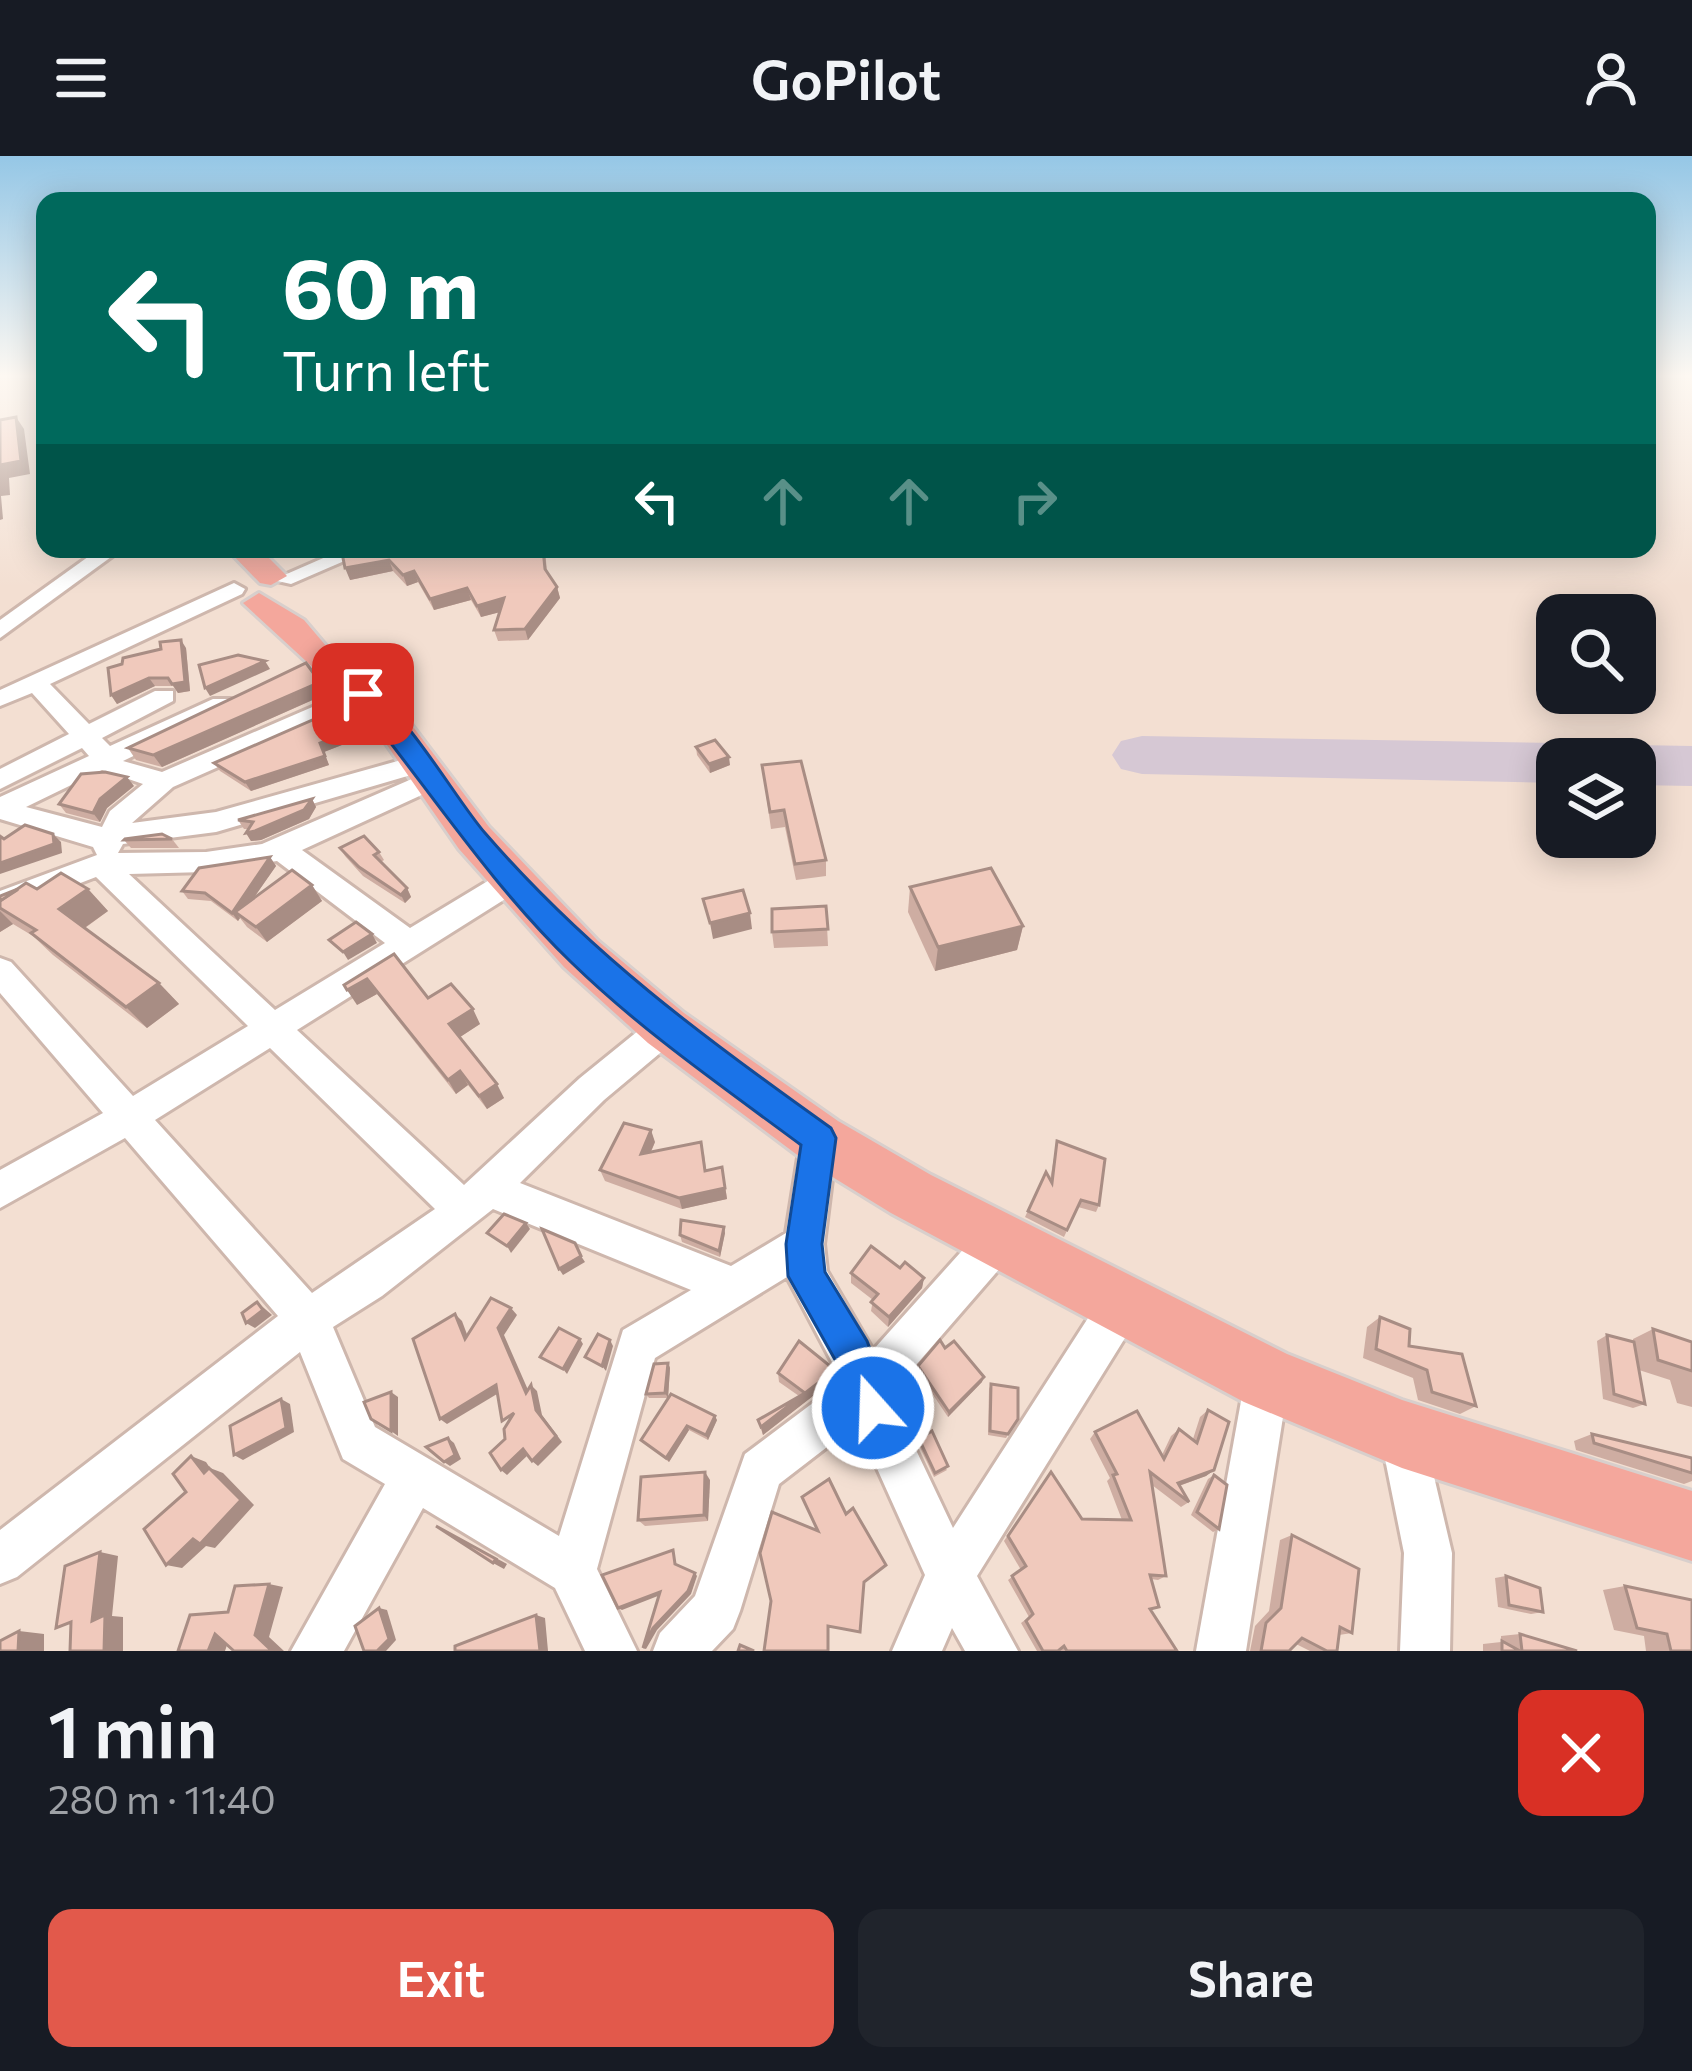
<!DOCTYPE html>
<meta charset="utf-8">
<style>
body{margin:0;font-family:Commissioner,sans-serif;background:#20242c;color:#f1f3f6;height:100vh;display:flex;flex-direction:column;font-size:45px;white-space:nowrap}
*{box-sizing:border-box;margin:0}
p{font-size:39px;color:#9ea1a6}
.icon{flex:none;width:66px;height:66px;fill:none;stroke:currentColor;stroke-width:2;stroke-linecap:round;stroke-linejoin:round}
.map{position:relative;height:1495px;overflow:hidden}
.sheet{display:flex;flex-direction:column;background:#171b24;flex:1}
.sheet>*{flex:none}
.guide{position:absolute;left:36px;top:36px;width:1620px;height:366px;border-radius:24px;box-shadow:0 6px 30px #0003;background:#00695c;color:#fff;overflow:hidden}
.fabs{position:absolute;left:1536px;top:438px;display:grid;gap:24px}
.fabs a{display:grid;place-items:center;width:120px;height:120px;border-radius:24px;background:#171b24;box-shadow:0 6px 30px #0003;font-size:60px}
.pin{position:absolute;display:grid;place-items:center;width:102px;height:102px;color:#fff;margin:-51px;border-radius:24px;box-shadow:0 6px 18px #0006}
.me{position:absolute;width:132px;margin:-66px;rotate:340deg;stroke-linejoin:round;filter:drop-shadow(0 0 9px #0008)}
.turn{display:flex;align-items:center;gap:42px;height:252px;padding:0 48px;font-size:54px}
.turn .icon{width:156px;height:156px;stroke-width:2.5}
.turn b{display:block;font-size:84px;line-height:102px}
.lanes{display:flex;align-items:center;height:114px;padding:0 48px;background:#0003;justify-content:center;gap:60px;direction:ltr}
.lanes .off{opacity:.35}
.round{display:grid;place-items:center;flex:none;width:126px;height:126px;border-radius:24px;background:#20242c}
.summary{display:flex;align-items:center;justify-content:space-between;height:204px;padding:0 48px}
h1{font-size:72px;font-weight:600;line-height:90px}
.button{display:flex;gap:24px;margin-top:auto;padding:24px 48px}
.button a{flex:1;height:138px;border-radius:24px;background:#e2594b;color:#fff;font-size:48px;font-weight:600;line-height:138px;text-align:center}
.button a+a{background:#20242c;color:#f1f3f6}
header{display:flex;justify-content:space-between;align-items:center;height:156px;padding:0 48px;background:#171b24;font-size:54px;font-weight:600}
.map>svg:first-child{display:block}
.residential{fill:#f3dfd2;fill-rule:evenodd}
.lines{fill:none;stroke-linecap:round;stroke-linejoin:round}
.taxiway{fill:#d6c8d4;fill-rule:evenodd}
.minor-casing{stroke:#ceb7ad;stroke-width:6}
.highway-casing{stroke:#d8cfcc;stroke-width:6}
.minor{fill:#fff;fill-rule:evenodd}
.highway{fill:#f4a79c;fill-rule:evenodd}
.wall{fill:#ceada2}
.shaded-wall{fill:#a88d84}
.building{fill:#f0c9bc;stroke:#a88d84;stroke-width:3}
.route{fill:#1a73e8;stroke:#114b97;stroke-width:3}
</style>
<header><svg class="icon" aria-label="menu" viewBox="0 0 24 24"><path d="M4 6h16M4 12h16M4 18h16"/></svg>GoPilot<svg class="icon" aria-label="person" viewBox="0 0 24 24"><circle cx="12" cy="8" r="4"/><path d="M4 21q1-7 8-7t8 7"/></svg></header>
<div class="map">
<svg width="1692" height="1495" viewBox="0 0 1692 1495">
<rect width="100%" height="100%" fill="#fbefe3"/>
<path class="residential" d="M0,221H45V393H1647V221H1692V1495H0ZM1557,459H1635V537H1557ZM1557,603H1635V681H1557Z"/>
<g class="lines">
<g class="taxiway">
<path d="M1142,580L1557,587L1578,593L1585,603H1557V627L1142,618L1121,613L1112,599L1121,585Z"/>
<path d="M1635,589L1692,590V630L1635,629V603H1609L1614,595Z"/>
</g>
<g class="minor-casing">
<g id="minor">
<path d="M99,393H122L0,482V464Z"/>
<path d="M344,393H372L291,428L273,424Z"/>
<path d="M234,427L245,433L242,438L50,528L89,568L155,535H173V545L102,582L110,590L213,543H231V553L123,605L162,616L354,533H372V543L173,631L132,667L216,656L419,599L432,608L428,614L216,676L123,688L118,697L206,696L262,688L421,619H439L443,625L439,631L302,694L410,772L501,717H521L526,725L521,733L297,874L464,1029L580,922L654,862L666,858L678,862L683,872L678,882L604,944L520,1027L731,1110L786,1077L801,983L806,971L819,966L832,971L837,983L824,1088L827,1115L873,1194L986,1068L1000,1063L1014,1068L1020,1082L1014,1096L890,1239L953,1372L1108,1131L1123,1125L1138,1131L1144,1146L1138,1161L977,1420L1018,1495H965L952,1472L942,1495H892L925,1419L857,1268L779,1328L740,1455L733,1473L712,1495H653L660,1477L695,1440L745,1298L842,1225L787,1121L655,1202L597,1413L637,1495H585L555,1432L423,1352L344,1495H291L385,1328L343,1303L300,1196L17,1421L0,1428V1374L278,1160L125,982L0,1052V1014L103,957L0,837V802L11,806L133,940L248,870L96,721L0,758V735L97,699L93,691L0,663V641L89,600L82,592L0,633V613L69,578L32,537L0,550V534ZM102,614L143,628L110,655L102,671L26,651ZM277,705L385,787L275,854L129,718L206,716ZM270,892L435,1053L312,1137L155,964ZM493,1053L691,1134L623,1174L559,1380L375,1271L333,1171L382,1140Z"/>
<path d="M1267,1201L1282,1208L1289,1223L1246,1495H1196L1245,1223L1252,1208Z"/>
<path d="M1402,1256L1418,1262L1424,1278L1452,1397L1450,1495H1400L1404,1397L1380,1278L1386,1262Z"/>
</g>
</g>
<g class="highway-casing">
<g id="highway">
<path d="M227,393H260L287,420L271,429L260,427Z"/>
<path d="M259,437L304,464L332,497L395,547L489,671L598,785L684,857L838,965L931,1019L1287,1198L1402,1244L1692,1335V1405L1402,1312L1244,1246L891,1057L800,1001L648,887L564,811L459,693L369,563L243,447Z"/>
</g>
</g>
<use href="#minor" class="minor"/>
<use href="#highway" class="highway"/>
</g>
<g class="wall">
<path d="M354,393H545L547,416L557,431L560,442L528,484L498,485L494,474L500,456L481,461L471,444L434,454L418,426L407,430L393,415L350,424Z"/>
<path d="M186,492L190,535L178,537L173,530H155L117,548L111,539Z"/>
<path d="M326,538L162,611L136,604L128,592Z"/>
<path d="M347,587L324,596L329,609L251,635L220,615L214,607Z"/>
<path d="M696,591L730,609L710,617L697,599Z"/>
<path d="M762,609L826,704V720L796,724L785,671L771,673Z"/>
<path d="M134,630L107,652L100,666L66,657L59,648Z"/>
<path d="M312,643L316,651L309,663L261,684L251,685L246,677L248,673H244L238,664Z"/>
<path d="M172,683L179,692H131L124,684Z"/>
<path d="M340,692L379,696L384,704L381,706L407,732L411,741L405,747L363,720L345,700Z"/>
<path d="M270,701L276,710L253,743L312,729L322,745L267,786L247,771L240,762L238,765L211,745L188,743L182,735Z"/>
<path d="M910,731L1023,770L1017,794L935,815L908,756Z"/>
<path d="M37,733H88L108,755L85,772L159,827L179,848L147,872L53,799L33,780L13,768L0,776V740Z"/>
<path d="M826,750L828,790L774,792L772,776Z"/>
<path d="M394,798L428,842L480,868L460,881L504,942L487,953L468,929L456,938L377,838L357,849Z"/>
<path d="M1057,985L1099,1049L1096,1056L1078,1051L1064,1081L1025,1061L1046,1016L1050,1024Z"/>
<path d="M655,986L651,996L704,998L706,1014L724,1022L727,1043L682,1053L605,1025L600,1014Z"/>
<path d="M725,1077L720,1101L682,1086L680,1079Z"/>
<path d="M900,1112L924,1122L922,1132L888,1171L871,1155L873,1144L851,1127V1117Z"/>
<path d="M1380,1161L1409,1190L1476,1250L1460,1258L1418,1244L1413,1222L1363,1202L1367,1171Z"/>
<path d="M1653,1173L1692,1186V1251L1677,1247L1670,1224L1639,1214L1645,1248L1633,1252L1603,1243L1597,1185L1607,1179L1633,1186V1183Z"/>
<path d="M945,1192L982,1226L948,1261L917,1215L918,1210Z"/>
<path d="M668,1207L670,1212L668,1242H649L646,1238Z"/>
<path d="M778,1217L836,1222L763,1279L758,1264L799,1240L779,1226Z"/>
<path d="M991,1228L1015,1267L1006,1282L988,1279L989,1233Z"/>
<path d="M671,1238L717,1264L708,1284L689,1274L669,1306L641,1284Z"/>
<path d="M1208,1254L1214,1314L1206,1320L1179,1330L1189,1346L1181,1351L1152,1329L1166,1420L1158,1424L1151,1423L1159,1451L1151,1454L1177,1495H1037L1021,1467L1029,1461L1008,1424L1021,1414L1004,1385L1046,1322L1082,1363L1122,1364L1107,1325L1110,1322L1090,1283L1095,1276L1162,1299L1171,1280L1179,1273L1193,1283L1200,1261Z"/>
<path d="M1592,1278L1692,1302V1325L1684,1328L1576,1294L1574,1285Z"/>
<path d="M919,1283L947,1314L934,1321L918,1287Z"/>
<path d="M1214,1319L1219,1373L1213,1376L1191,1359L1208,1323Z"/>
<path d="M710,1324L708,1365L645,1370L638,1364Z"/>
<path d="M1292,1379L1352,1477L1339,1479L1337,1495H1310L1296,1488L1289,1495H1250L1255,1470L1269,1455L1280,1384Z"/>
<path d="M1506,1420L1543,1456L1531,1458L1498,1451L1495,1422Z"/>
<path d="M1625,1430L1692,1495H1646L1644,1480L1614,1474L1603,1434Z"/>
<path d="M1520,1478L1577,1495H1483V1488L1501,1486V1480Z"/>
</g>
<g class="shaded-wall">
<path d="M16,261L24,273L30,318L9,322L10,339L1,340L3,363L0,364V309Z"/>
<path d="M311,393H337L315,401Z"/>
<path d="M389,404L393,415L350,424L345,412Z"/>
<path d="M414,415L418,426L407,430L403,419Z"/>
<path d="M557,431L560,442L528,484L525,473Z"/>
<path d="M467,432L471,444L434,454L430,443Z"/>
<path d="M504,442L508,454L481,461L477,450Z"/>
<path d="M181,484L186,492L190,535L178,537L172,528Z"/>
<path d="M265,505L270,513L210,540L205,532Z"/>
<path d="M149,522L155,530L117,548L111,539Z"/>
<path d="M320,526L326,538L162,611L153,599Z"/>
<path d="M333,555L347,587L324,596L329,609L251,635L245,626L320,587Z"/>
<path d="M729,601L730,609L710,617L709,608Z"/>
<path d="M127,621L134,630L107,652L100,666L93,657L100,643Z"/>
<path d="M312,643L316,651L309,663L261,684L251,685L246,677Z"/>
<path d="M53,678L61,686L62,697L0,718V707Z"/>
<path d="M270,701L276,710L241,760L235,756L240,762L238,765L232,757Z"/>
<path d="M312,729L322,745L267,786L256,771Z"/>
<path d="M407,732L411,741L405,747L401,739Z"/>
<path d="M88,733L108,755L80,775L59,753Z"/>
<path d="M0,755L13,768L0,776Z"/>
<path d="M750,757L752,773L713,783L710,767Z"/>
<path d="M1023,770L1017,794L935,815L938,791Z"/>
<path d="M372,778L377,787L348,804L343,796Z"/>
<path d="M367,823L377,838L357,849L347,834Z"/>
<path d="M159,827L179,848L147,872L126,851Z"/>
<path d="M473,853L480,868L457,883L449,868Z"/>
<path d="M460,915L468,929L456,938L448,924Z"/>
<path d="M497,928L504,942L487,953L479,940Z"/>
<path d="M651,974L655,986L645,1009L641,998Z"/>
<path d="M722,1011L727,1043L682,1053L679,1042Z"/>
<path d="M526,1067L530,1073L511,1097L507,1090Z"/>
<path d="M724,1071L725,1077L720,1101L719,1095Z"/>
<path d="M581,1100L585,1106L563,1119L559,1113Z"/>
<path d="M924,1122L922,1132L888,1171L889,1161Z"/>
<path d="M257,1146L272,1159L255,1172L246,1167Z"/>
<path d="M511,1152L517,1159L504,1179L532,1243L526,1237L498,1172Z"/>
<path d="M455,1158L462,1165L471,1189L465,1183Z"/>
<path d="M580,1183L583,1188L567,1218L563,1213Z"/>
<path d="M610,1184L613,1190L606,1215L602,1210Z"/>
<path d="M668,1207L670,1212L668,1242L665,1237Z"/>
<path d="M835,1214L836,1222L763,1279L761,1271Z"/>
<path d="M984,1221L982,1226L948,1261L949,1256Z"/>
<path d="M496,1229L502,1235L447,1268L440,1263Z"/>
<path d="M531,1229L537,1235L542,1259L562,1286L538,1310L532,1305L536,1254Z"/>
<path d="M391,1236L398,1241V1280L391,1275Z"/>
<path d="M281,1243L290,1248L294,1276L243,1304L234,1299Z"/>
<path d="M715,1260L717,1264L708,1284L706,1279Z"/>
<path d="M687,1270L689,1274L669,1306L666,1302Z"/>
<path d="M448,1282L454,1287L461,1303L450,1310L444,1306Z"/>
<path d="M523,1293L529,1298L507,1319L501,1314Z"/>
<path d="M191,1300L206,1306L210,1312L223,1317L254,1349L215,1392L206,1390L182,1412L166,1409L204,1317Z"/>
<path d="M1214,1314L1206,1320L1170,1333L1178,1327Z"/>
<path d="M705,1316L710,1324L708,1365L704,1359Z"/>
<path d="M448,1376L507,1408L504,1413L493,1407Z"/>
<path d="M100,1396L118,1400L112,1460L123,1461V1495H104L92,1465Z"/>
<path d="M695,1417L697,1420L691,1438L657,1474L646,1493L643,1492L653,1472Z"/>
<path d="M269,1428L283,1431L269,1481L284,1495H272L255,1479Z"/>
<path d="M660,1436L663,1438L622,1454L618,1452Z"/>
<path d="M379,1452L387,1454L396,1484L386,1495H377Z"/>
<path d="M536,1459L545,1462L548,1495H540Z"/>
<path d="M19,1475L44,1478V1495H18Z"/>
<path d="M215,1478L230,1480L225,1495H208Z"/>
</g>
<g class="building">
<path d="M16,261L21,305L0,309V326V264Z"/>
<path d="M354,393H543L545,413L557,431L525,473L494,474L504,442L477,450L467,432L430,443L414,415L403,419L389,404L345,412L342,397Z"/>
<path d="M181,484L185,526L172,528L168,522H149L111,539L108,512L122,508L123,502L161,493L160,486Z"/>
<path d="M238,499L265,505L205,532L199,509Z"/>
<path d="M306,507L320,526L153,599L128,592Z"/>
<path d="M333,555L343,578L320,587L325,600L245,626L214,607Z"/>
<path d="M715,584L729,601L709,608L696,591Z"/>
<path d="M801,605L826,704L795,708L784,654L770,656L762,609Z"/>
<path d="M105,616L127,621L100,643L93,657L59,648L81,618Z"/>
<path d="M312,643L304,654L255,675L246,677L253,666L238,664Z"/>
<path d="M25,669L53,678L54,688L0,707V680L4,683Z"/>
<path d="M162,678L172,683L124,684L125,683Z"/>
<path d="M364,680L379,696L374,699L407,732L401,739L359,711L340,692Z"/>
<path d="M270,701L232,757L205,737L182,735L199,712Z"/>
<path d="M991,712L1023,770L938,791L910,731Z"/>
<path d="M292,714L312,729L256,771L235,756Z"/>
<path d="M61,717L88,733L59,753L159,827L126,851L31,777L36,774L0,752V745L26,727L37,733Z"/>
<path d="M18,733L17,734L0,745V740Z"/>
<path d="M743,734L750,757L710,767L703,743Z"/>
<path d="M826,750L828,773L772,776V753Z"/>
<path d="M356,766L372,778L343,796L329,784Z"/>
<path d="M394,798L428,842L451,828L473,853L449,868L497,928L479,940L460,915L448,924L367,823L347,834L344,829Z"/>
<path d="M624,967L651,974L641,998L701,986L705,1015L722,1011L725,1032L679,1042L600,1014Z"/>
<path d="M1057,985L1105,1003L1099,1049L1081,1044L1067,1074L1028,1055L1046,1016L1052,1027Z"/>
<path d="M504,1058L526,1067L507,1090L487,1077Z"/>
<path d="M681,1064L724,1071L719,1095L680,1079Z"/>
<path d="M542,1073L575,1087L581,1100L559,1113Z"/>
<path d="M871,1090L900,1112L905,1106L924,1122L889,1161L871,1146L878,1138L851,1117Z"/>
<path d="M491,1142L511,1152L498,1172L526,1237L531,1229L536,1254L556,1280L532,1305L523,1293L501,1314L490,1297L505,1283L504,1273L514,1257L502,1265L496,1229L440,1263L413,1183L455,1158L465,1183Z"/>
<path d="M257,1146L263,1154L246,1167L242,1157Z"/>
<path d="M1380,1161L1410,1173L1409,1190L1462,1198L1476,1250L1432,1236L1427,1214L1376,1193Z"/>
<path d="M559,1172L580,1183L563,1213L540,1201Z"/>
<path d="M1653,1173L1692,1186V1215L1658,1204Z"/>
<path d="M598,1178L610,1184L602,1210L585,1201Z"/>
<path d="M1607,1179L1634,1186L1645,1248L1614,1238Z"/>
<path d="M940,1184L945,1192L954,1185L984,1221L949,1256L918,1210Z"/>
<path d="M799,1185L835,1214L761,1271L758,1264L805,1237L778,1217Z"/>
<path d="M668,1207L665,1237L646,1238L654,1208Z"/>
<path d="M991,1228L1018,1232V1263L1008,1278L990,1275Z"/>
<path d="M391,1236V1275L371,1263L364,1246Z"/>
<path d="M671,1238L715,1260L706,1279L687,1270L666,1302L641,1284Z"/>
<path d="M281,1243L286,1272L234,1299L230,1270Z"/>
<path d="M1208,1254L1229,1266L1214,1314L1178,1327L1189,1346L1150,1316L1166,1420L1150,1419L1159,1451L1150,1453L1177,1495H1067L1064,1490L1058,1495H1043L1026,1465L1033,1458L1012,1420L1026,1410L1008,1380L1051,1316L1082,1363L1131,1364L1113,1319L1117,1318L1095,1276L1137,1255L1164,1303L1179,1273L1197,1287Z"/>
<path d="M932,1275L948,1310L935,1317L919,1283Z"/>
<path d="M1592,1278L1692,1302V1317L1594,1287Z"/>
<path d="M448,1282L455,1299L444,1306L426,1291Z"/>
<path d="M191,1300L204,1317L209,1312L241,1344L200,1388L193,1383L166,1409L144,1373L186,1336L173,1318Z"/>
<path d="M705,1316L704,1359L638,1364L641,1321Z"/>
<path d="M1214,1319L1227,1329L1219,1373L1197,1356Z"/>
<path d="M829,1323L846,1358L853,1352L886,1409L864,1426L860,1476L828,1470V1495H764L771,1445L760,1397L772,1356L818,1375L802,1341Z"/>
<path d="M436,1370L496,1403L493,1407Z"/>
<path d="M1292,1379L1359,1413L1352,1477L1340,1471L1337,1495H1327L1302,1482L1289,1495H1261L1266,1467L1281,1452Z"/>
<path d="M673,1394L675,1408L695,1417L688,1435L653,1472L643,1492L660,1436L618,1452L602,1419Z"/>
<path d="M100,1396L92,1465L105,1459L104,1495H70L71,1466L56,1472L65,1410Z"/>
<path d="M1506,1420L1540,1432L1543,1456L1509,1449Z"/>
<path d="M269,1428L255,1479L272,1495H234L215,1478L208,1495H178L190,1459L228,1456L235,1430Z"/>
<path d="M1625,1430L1692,1444V1495H1671L1667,1478L1637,1472Z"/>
<path d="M379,1452L389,1483L377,1495H364L355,1470Z"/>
<path d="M536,1459L540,1495H455V1490Z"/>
<path d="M19,1475L18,1495H0V1485Z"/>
<path d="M1520,1478L1577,1495H1522Z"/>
<path d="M1502,1485L1520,1495H1502Z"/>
<path d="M740,1489L754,1495H738Z"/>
</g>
<linearGradient id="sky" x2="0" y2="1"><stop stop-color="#95c7e6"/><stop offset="0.51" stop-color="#fdf8f2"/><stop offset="1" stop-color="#fdf8f2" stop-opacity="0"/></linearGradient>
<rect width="1692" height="431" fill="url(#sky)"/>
<path class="route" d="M363,532C399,543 456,644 485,677C588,796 703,881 831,972L836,982L822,1088L825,1116L867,1185L893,1252L887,1266L873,1272L859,1266L838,1209L788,1120L786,1088L801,989C723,931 642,875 572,807C488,726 425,627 352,538Z"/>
</svg>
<div class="fabs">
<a><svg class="icon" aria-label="search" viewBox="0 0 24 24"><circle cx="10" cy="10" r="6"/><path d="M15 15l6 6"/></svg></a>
<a><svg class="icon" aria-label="layers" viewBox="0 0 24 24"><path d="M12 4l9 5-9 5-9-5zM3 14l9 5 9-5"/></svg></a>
</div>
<div class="pin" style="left:363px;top:538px;background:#d93025"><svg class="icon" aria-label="arrive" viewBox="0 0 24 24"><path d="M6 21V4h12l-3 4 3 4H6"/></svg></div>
<svg class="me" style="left:873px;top:1252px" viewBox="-20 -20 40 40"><circle r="17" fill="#1a73e8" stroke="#fff" stroke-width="3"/><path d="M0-11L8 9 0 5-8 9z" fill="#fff"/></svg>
<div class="guide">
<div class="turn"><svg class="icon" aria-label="left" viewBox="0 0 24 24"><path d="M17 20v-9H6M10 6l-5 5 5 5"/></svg><div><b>60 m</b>Turn left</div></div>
<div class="lanes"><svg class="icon" aria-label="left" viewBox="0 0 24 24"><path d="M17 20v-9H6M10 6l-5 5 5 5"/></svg><svg class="icon off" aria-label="ahead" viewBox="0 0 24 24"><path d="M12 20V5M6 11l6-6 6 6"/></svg><svg class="icon off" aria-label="ahead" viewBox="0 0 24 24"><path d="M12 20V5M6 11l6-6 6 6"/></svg><svg class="icon off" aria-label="right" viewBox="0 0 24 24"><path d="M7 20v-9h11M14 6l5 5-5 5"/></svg></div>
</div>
</div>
<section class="sheet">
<div class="summary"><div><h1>1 min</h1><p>280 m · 11:40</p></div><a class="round" style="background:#d93025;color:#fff"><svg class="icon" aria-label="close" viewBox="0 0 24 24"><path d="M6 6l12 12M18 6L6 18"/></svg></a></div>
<div class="button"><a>Exit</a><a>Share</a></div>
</section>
